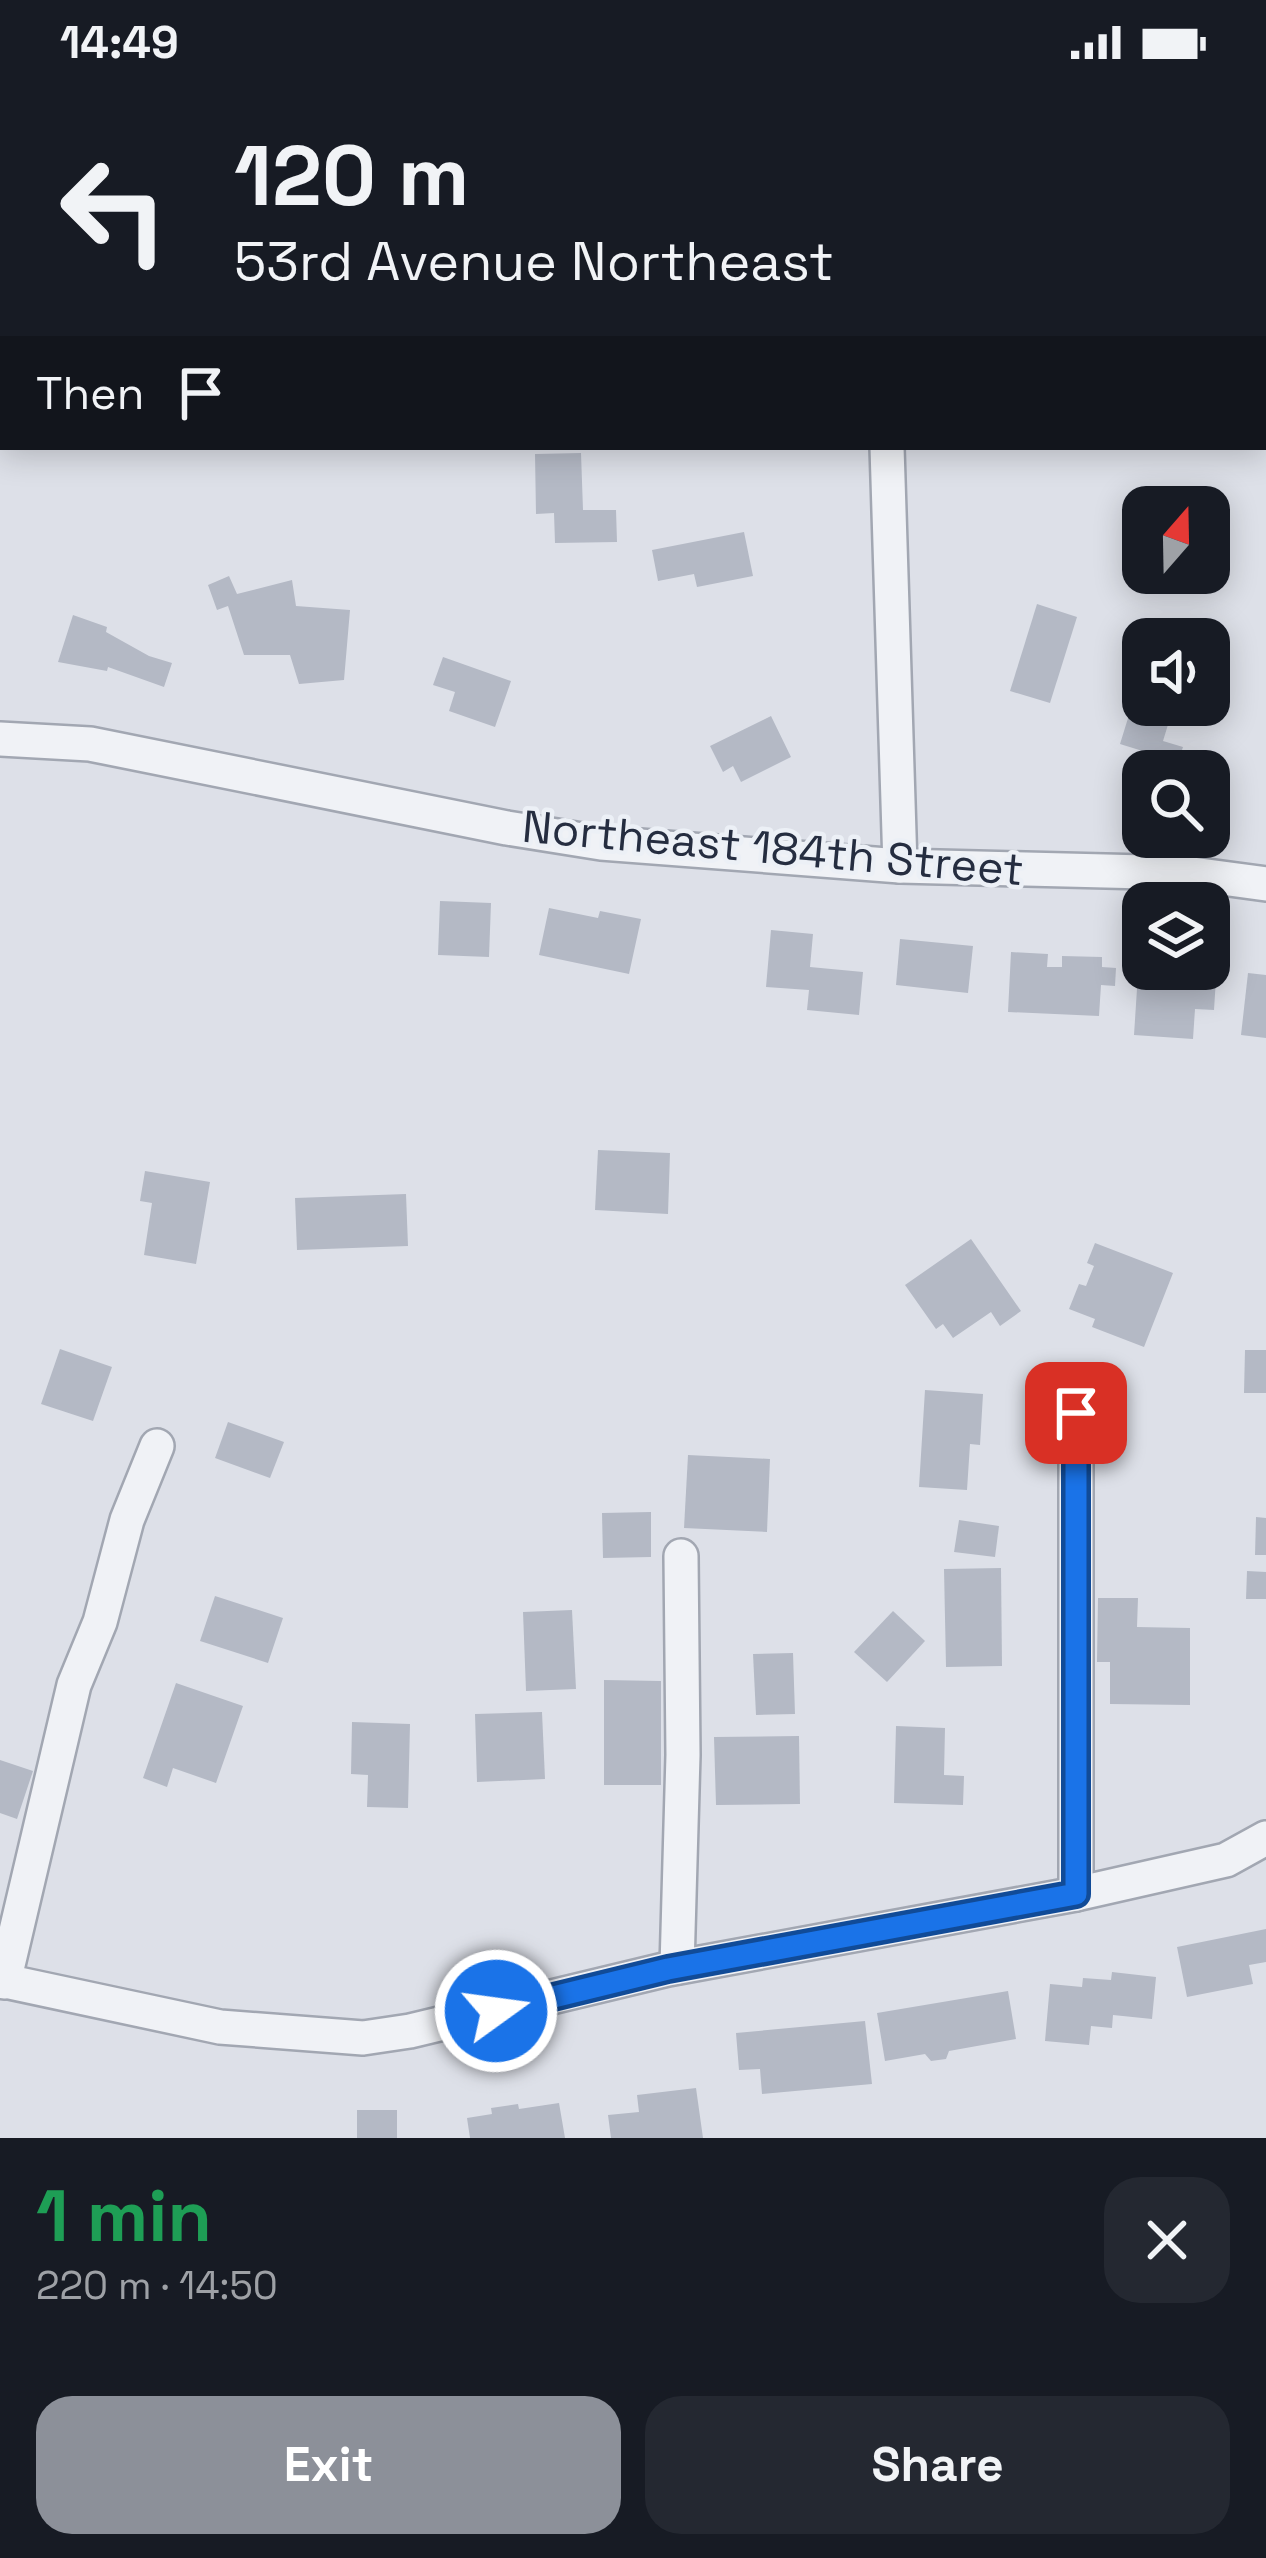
<!DOCTYPE html>
<meta charset="utf-8">
<style>
body{margin:0;font-family:"Space Grotesk",sans-serif;background:#242831;color:#f1f3f6;height:100vh;display:flex;flex-direction:column;font-size:45px;white-space:nowrap}
*{box-sizing:border-box;margin:0}
p{font-size:39px;color:#9ea1a6}
.icon{flex:none;width:66px;height:66px;fill:none;stroke:currentColor;stroke-width:2;stroke-linecap:round;stroke-linejoin:round}
.map{position:relative;height:2054px;overflow:hidden}
.sheet{display:flex;flex-direction:column;background:#171b24;flex:1}
.sheet>*{flex:none}
.guide{position:absolute;left:0px;top:0px;width:1266px;height:366px;box-shadow:0 6px 30px #0003;background:#171b24;color:#f1f3f6;overflow:hidden}
.needle{width:78px;rotate:20deg}
.fabs{position:absolute;left:1122px;top:402px;display:grid;gap:24px}
.fabs a{display:grid;place-items:center;width:108px;height:108px;border-radius:24px;background:#171b24;box-shadow:0 6px 30px #0003;font-size:60px}
.pin{position:absolute;display:grid;place-items:center;width:102px;height:102px;color:#fff;margin:-51px;border-radius:24px;box-shadow:0 6px 18px #0006}
.me{position:absolute;width:132px;margin:-66px;rotate:76deg;stroke-linejoin:round;filter:drop-shadow(0 0 9px #0008)}
.turn{display:flex;align-items:center;gap:42px;height:252px;padding:0 36px;font-size:54px}
.turn .icon{width:156px;height:156px;stroke-width:2.5}
.turn b{display:block;font-size:84px;line-height:102px}
.then{display:flex;align-items:center;height:114px;padding:0 36px;background:#0003;gap:24px;font-size:45px}
.round{display:grid;place-items:center;flex:none;width:126px;height:126px;border-radius:36px;background:#242831}
.overview{display:flex;align-items:center;justify-content:space-between;height:204px;padding:0 36px}
h1{font-size:72px;font-weight:700;line-height:90px;color:#1e9e55}
.primary-button{display:flex;gap:24px;margin-top:auto;padding:24px 36px}
.primary-button a{flex:1;height:138px;border-radius:36px;background:#8c9099;color:#fff;font-size:48px;font-weight:700;line-height:138px;text-align:center}
.primary-button a+a{background:#242831;color:#f1f3f6}
.status{display:flex;justify-content:space-between;align-items:center;height:84px;padding:0 60px;background:#171b24;direction:ltr}
.status svg{height:33px;fill:currentColor}
.map>svg:first-child{display:block}
.building{fill:#b4b9c5}
.lines{fill:none;stroke-linecap:round;stroke-linejoin:round}
.minor-casing{stroke:#a2a7b2;stroke-width:38}
.minor{stroke:#f0f2f6;stroke-width:33}
.route-casing{stroke:#114b97;stroke-width:30}
.route{stroke:#1a73e8;stroke-width:21}
.labels{text-anchor:middle;dominant-baseline:central;stroke-width:9;stroke-linejoin:round;paint-order:stroke}
.street-label{font-size:45px;fill:#252d40;stroke:#ecf0f6}
</style>
<div class="status"><b>14:49</b><svg viewBox="0 0 49 12"><path d="M0 12V9h3v3zM5 12V6h3v6zM10 12V3h3v9zM15 12V0h3v12zM26 1h20v11H26zM47 4h2v5h-2z"/></svg></div>
<div class="map">
<svg width="1266" height="2054" viewBox="0 0 1266 2054">
<rect width="100%" height="100%" fill="#dde0e8"/>
<g class="building">
<path d="M581,369L583,426H616L617,458L555,459L554,429L536,430L535,370Z"/>
<path d="M744,448L753,492L697,503L694,490L658,497L652,466Z"/>
<path d="M229,492L237,510L292,496L296,522L350,526L344,596L299,600L290,571H244L228,522L217,526L208,501Z"/>
<path d="M1037,520L1077,533L1050,619L1010,607Z"/>
<path d="M73,531L107,543L106,548L149,572L172,579L164,603L108,583L107,587L58,578Z"/>
<path d="M443,573L511,597L495,643L449,627L455,608L433,601Z"/>
<path d="M1142,589L1143,621H1174L1163,657L1183,663L1178,678L1120,660Z"/>
<path d="M771,632L791,673L741,698L733,682L723,688L710,662Z"/>
<path d="M440,817L491,819L489,873L438,871Z"/>
<path d="M549,824L598,834L600,827L641,835L629,890L539,871Z"/>
<path d="M771,846L813,850L810,883L863,888L859,931L807,926L809,906L766,903Z"/>
<path d="M900,855L973,862L968,909L896,901Z"/>
<path d="M1011,868L1048,870L1047,883H1062V872L1102,873V883L1116,884L1115,902L1101,901L1099,932L1008,928Z"/>
<path d="M1139,874H1143V885H1209V879H1217L1214,926L1195,925L1193,955L1134,951Z"/>
<path d="M1248,889L1266,891V954L1241,951Z"/>
<path d="M598,1066L670,1069L668,1130L595,1126Z"/>
<path d="M145,1087L210,1098L196,1180L144,1171L152,1119L140,1117Z"/>
<path d="M406,1110L408,1162L297,1166L295,1114Z"/>
<path d="M971,1155L1021,1227L1000,1242L991,1228L953,1254L943,1240L936,1245L905,1201Z"/>
<path d="M1095,1159L1173,1189L1144,1263L1092,1243L1095,1235L1069,1225L1079,1200L1086,1202L1094,1182L1087,1179Z"/>
<path d="M60,1265L112,1283L93,1337L41,1320Z"/>
<path d="M1245,1266H1266V1309H1244Z"/>
<path d="M925,1306L983,1310L980,1361L970,1360L967,1406L919,1403Z"/>
<path d="M228,1338L284,1358L270,1394L215,1374Z"/>
<path d="M688,1371L770,1375L767,1448L684,1444Z"/>
<path d="M651,1428V1473L603,1474L602,1429Z"/>
<path d="M1256,1433L1266,1434V1471H1255Z"/>
<path d="M959,1436L999,1442L995,1473L954,1468Z"/>
<path d="M1001,1484L1002,1582L946,1583L944,1485Z"/>
<path d="M1247,1487L1266,1488V1515H1246Z"/>
<path d="M215,1512L283,1534L268,1579L200,1557Z"/>
<path d="M1098,1514H1138L1137,1543L1190,1544V1621L1110,1620V1578H1097Z"/>
<path d="M572,1526L576,1605L526,1607L523,1528Z"/>
<path d="M893,1527L925,1557L887,1598L854,1568Z"/>
<path d="M793,1569L795,1630L756,1631L753,1570Z"/>
<path d="M604,1596L661,1597V1701H604Z"/>
<path d="M176,1599L243,1622L216,1699L173,1684L167,1703L143,1694Z"/>
<path d="M542,1628L545,1695L477,1698L475,1630Z"/>
<path d="M352,1638L410,1640L408,1724L367,1723L368,1691L351,1690Z"/>
<path d="M896,1642L945,1644L944,1691L964,1692L963,1721L894,1719Z"/>
<path d="M799,1652L800,1720L716,1721L714,1653Z"/>
<path d="M0,1676L33,1687L17,1735L0,1729Z"/>
<path d="M1266,1845V1878L1249,1881L1253,1900L1187,1913L1177,1863Z"/>
<path d="M1112,1888L1156,1893L1152,1935L1113,1931L1112,1944L1091,1942L1089,1961L1045,1957L1050,1900L1082,1903L1083,1894L1111,1896Z"/>
<path d="M1008,1907L1016,1955L949,1967L946,1975L931,1977L925,1970L885,1977L877,1929Z"/>
<path d="M865,1937L872,2000L762,2010L760,1985L739,1986L736,1949Z"/>
<path d="M696,2004L703,2054H611L608,2031L639,2028L637,2011Z"/>
<path d="M559,2019L565,2054H470L467,2034L492,2030L491,2024L518,2020L519,2025Z"/>
<rect x="357" y="2026" width="40" height="28"/>
</g>
<g class="lines">
<g class="minor-casing">
<g id="minor">
<path d="M887,363L900,782"/>
<path d="M0,655L90,660L507,744L601,759L900,782L1185,789L1266,800"/>
<path d="M1076,1329V1810"/>
<path d="M677,1883L683,1671L681,1472"/>
<path d="M0,1896L220,1943L363,1954L410,1947L668,1885L1076,1810L1226,1776L1266,1754"/>
<path d="M4,1898L74,1601L100,1538L127,1436L157,1362"/>
</g>
</g>
<use href="#minor" class="minor"/>
</g>
<g class="lines">
<g class="route-casing">
<path id="route" d="M496,1927L668,1885L1076,1810V1329"/>
</g>
<use href="#route" class="route"/>
</g>
<g class="labels">
<g class="street-label">
<text transform="translate(773 764) rotate(5)">Northeast 184th Street</text>
</g>
</g>
</svg>
<div class="fabs">
<a><svg class="needle" viewBox="-14 -14 28 28"><path d="M0-13l5 13h-10z" fill="#e53935"/><path d="M0 13l5-13h-10z" fill="#9ea1a6"/></svg></a>
<a><svg class="icon" aria-label="sound" viewBox="0 0 24 24"><path d="M4 9h4l5-4v14l-5-4H4zM17 9q2 3 0 6"/></svg></a>
<a><svg class="icon" aria-label="search" viewBox="0 0 24 24"><circle cx="10" cy="10" r="6"/><path d="M15 15l6 6"/></svg></a>
<a><svg class="icon" aria-label="layers" viewBox="0 0 24 24"><path d="M12 4l9 5-9 5-9-5zM3 14l9 5 9-5"/></svg></a>
</div>
<div class="pin" style="left:1076px;top:1329px;background:#d93025"><svg class="icon" aria-label="arrive" viewBox="0 0 24 24"><path d="M6 21V4h12l-3 4 3 4H6"/></svg></div>
<svg class="me" style="left:496px;top:1927px" viewBox="-20 -20 40 40"><circle r="17" fill="#1a73e8" stroke="#fff" stroke-width="3"/><path d="M0-11L8 9 0 5-8 9z" fill="#fff"/></svg>
<div class="guide">
<div class="turn"><svg class="icon" aria-label="left" viewBox="0 0 24 24"><path d="M17 20v-9H6M10 6l-5 5 5 5"/></svg><div><b>120 m</b>53rd Avenue Northeast</div></div>
<div class="then">Then<svg class="icon" aria-label="arrive" viewBox="0 0 24 24"><path d="M6 21V4h12l-3 4 3 4H6"/></svg></div>
</div>
</div>
<section class="sheet">
<div class="overview"><div><h1>1 min</h1><p>220 m · 14:50</p></div><a class="round"><svg class="icon" aria-label="close" viewBox="0 0 24 24"><path d="M6 6l12 12M18 6L6 18"/></svg></a></div>
<div class="primary-button"><a>Exit</a><a>Share</a></div>
</section>
